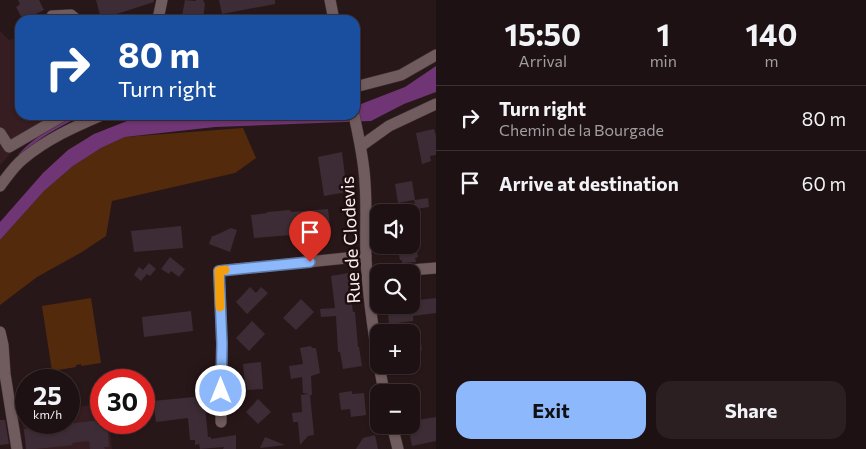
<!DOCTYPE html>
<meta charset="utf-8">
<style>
body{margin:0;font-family:Commissioner,sans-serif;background:#2b1f21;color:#f1f3f6;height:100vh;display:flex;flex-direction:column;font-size:19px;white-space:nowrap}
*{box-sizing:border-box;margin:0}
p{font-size:16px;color:#a19da0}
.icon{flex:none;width:28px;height:28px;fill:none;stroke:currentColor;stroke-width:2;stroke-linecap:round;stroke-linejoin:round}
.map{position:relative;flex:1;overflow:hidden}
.panel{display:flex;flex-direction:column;background:#1e1113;width:430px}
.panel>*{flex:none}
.banner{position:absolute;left:15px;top:15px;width:345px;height:105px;border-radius:15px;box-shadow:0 1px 4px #0004,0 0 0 1px #3c3133;background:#1a4fa0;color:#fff;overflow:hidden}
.fabs{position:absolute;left:370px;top:204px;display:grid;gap:10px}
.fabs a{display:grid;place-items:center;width:50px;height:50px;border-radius:10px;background:#1e1113;box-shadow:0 1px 4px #0004,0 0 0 1px #3c3133;font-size:25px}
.speed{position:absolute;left:15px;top:369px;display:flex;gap:10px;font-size:25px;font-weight:700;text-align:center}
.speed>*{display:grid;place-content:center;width:65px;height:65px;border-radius:50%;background:#1e1113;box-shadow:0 1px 4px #0004,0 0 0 1px #3c3133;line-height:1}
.speed small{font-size:12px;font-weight:400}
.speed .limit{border:8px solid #d22;background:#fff;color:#111}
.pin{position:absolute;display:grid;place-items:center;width:42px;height:42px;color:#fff;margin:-51px -21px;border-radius:50% 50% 50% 0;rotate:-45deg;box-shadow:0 0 5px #0007}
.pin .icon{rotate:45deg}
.me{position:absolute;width:55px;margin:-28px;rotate:0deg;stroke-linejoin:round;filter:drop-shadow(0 0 4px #0008)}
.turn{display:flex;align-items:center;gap:18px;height:105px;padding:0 20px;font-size:22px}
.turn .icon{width:65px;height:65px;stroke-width:2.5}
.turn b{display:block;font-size:35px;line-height:42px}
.eta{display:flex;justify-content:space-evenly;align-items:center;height:85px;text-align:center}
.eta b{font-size:30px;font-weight:700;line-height:35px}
.primary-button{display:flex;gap:10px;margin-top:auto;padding:10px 20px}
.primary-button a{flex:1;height:58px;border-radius:15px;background:#8db9fc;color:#111;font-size:20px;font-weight:700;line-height:58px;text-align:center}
.primary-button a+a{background:#2b1f21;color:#f1f3f6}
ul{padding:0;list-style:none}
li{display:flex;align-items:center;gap:15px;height:65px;padding:0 20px;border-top:1px solid #3c3133}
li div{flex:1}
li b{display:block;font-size:19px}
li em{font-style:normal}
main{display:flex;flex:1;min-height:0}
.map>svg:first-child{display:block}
.built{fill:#351d21}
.green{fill:#542a0c}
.water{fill:#703574}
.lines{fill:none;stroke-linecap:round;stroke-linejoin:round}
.stream{stroke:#703574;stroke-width:3}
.building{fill:#3d2c35}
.minor-casing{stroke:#3f3234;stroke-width:12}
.minor{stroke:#705b5e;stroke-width:11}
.route-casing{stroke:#5c78a4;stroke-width:12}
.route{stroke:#8db9fc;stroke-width:9}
.slow{stroke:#f59e0b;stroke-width:9}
.labels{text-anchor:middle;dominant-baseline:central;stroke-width:5;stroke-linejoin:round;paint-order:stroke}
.street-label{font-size:18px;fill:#faedee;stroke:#1e0e10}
</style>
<main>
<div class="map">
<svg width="436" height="449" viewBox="0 0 436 449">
<rect width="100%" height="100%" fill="#281719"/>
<g class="built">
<path d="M0,31L9,40L20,37V115H71L15,149L0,165Z"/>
<path d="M101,404V422L109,423L112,449H27L21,415H26V422H69V408Z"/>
</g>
<g class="green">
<path d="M243,128L256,158L235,173L112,201L106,236L82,252L37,277L0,305V240L44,191L73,166L101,148L125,137Z"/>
<path d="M91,298L101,363L81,366V364L76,365V367L52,371L42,306Z"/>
</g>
<path class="water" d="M436,66V92L404,104L371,121L215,127L125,137L101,148L73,166L44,191L0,240V222L43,173L68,150L94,134L127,121L164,115H355V104H361L405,87Z"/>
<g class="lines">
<path class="stream" d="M20,155C36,137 58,126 79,115"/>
</g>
<g class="building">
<path d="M18,0H39L44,10L23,20L16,7L20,4Z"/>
<path d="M96,0H154V2L101,19Z"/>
<path d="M185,0L195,1L196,0H203L205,4L203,19L182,16Z"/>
<path d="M219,0H275V4L222,14Z"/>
<path d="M434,129L436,136V155L430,156L431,161L422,164L416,133Z"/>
<path d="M342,152L347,192L324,196L318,157Z"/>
<path d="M412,181L415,200L428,198L429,207L416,209L414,200L398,203L395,184Z"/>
<path d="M328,209L331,234L291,238V235L254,238L251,215L267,213V212L290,210L291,212Z"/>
<path d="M181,226L183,248L134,252L131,231Z"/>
<path d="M231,228L237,230L230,252L209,244L212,236H214Z"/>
<path d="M397,245H416L418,257L415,258L416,262L402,263V260H400Z"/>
<path d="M170,257L185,269L179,277L171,271L169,274L161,269Z"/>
<path d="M149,263L156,269L150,276L147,274L141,281L134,275L139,267L143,270Z"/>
<path d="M348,273L353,312H355L358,347H359L362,366L343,369L340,352H338L336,316L321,317L320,309L335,308L331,276Z"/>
<path d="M250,287L256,293L261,287L268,293L247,314L236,302Z"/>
<path d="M436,298V313L413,316V321L389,324L387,305H411V301Z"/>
<path d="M301,299L314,312L296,330L283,318Z"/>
<path d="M191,311L193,331L144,337L142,317Z"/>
<path d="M252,321L265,334L249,351L236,338Z"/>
<path d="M420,334L422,350L411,352V335Z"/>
<path d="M311,346L312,348H316L320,373L311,376L312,395H310L314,435L308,436L300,445L298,422H293L292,413L302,412L301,395L309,394L303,393L302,377L291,379L289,366L303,364L300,348Z"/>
<path d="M261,362L263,389L247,390V385H245L243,364Z"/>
<path d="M352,391V394L364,393L366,415L351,417L350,409L341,410L339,393Z"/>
<path d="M204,396L208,437H211V439L236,435V449H223L224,447L200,449L199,444L195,445V440H190L188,418L156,422L153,401Z"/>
<path d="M258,399L271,412L258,424L246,412Z"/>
<path d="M436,417V441L412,446L408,425H411V421Z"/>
<path d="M0,420H5L9,444L0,445Z"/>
<path d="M101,420V422H106L108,432L109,447H104L105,449H90L89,441L72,443L73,445L36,449H26L24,429Z"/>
<path d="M375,435L378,449H356L363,438Z"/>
<path d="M265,437L285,445L260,448Z"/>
</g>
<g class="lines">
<g class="minor-casing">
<g id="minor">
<path d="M330,0L334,20"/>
<path d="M51,20L52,16L71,15L77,20"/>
<path d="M152,20L158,19L162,0"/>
<path d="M355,87L401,75L436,55"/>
<path d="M354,115C359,138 364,160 365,183C367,208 365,233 366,259C368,294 373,330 379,365"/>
<path d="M0,133L9,147L64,115"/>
<path d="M361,146L389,126L436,104"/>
<path d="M0,186C7,177 14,166 23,159C47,139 74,127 102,115"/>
<path d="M386,272L436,268"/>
<path d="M0,332L3,345L5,374L17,449"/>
<path d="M379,365L384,392"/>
<path d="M221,422L222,344L219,271L366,256"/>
<path d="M392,425L398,449"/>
</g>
</g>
<use href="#minor" class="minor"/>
</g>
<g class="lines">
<g class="route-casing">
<path id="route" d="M221,391L222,344L219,271L310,262"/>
</g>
<use href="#route" class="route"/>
<path class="slow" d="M220,307L219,271L225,270"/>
</g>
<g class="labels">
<g class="street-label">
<text transform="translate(350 240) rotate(-93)">Rue de Clodevis</text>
</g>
</g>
</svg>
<div class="fabs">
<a><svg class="icon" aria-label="sound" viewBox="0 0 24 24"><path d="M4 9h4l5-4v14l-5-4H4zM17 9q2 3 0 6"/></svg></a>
<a><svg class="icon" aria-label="search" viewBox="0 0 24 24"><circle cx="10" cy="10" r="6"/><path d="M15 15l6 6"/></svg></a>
<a>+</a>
<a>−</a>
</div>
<div class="speed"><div>25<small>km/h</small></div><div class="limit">30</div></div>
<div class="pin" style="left:310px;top:262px;background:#d93025"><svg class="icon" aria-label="arrive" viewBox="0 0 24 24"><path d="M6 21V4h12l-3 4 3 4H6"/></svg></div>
<svg class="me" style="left:221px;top:391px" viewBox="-20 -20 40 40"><circle r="17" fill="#8db9fc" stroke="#fff" stroke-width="3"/><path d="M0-11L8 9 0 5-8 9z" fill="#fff"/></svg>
<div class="banner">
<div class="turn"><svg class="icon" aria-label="right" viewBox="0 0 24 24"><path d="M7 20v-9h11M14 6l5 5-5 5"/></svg><div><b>80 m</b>Turn right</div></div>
</div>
</div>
<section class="panel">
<div class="eta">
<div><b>15:50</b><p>Arrival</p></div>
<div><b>1</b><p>min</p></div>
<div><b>140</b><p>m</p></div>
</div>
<ul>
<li><svg class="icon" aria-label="right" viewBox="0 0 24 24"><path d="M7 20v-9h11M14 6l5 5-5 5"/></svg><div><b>Turn right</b><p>Chemin de la Bourgade</p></div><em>80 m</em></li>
<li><svg class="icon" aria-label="arrive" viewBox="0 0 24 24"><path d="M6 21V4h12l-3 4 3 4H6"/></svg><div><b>Arrive at destination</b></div><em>60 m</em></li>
</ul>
<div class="primary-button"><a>Exit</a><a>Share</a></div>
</section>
</main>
